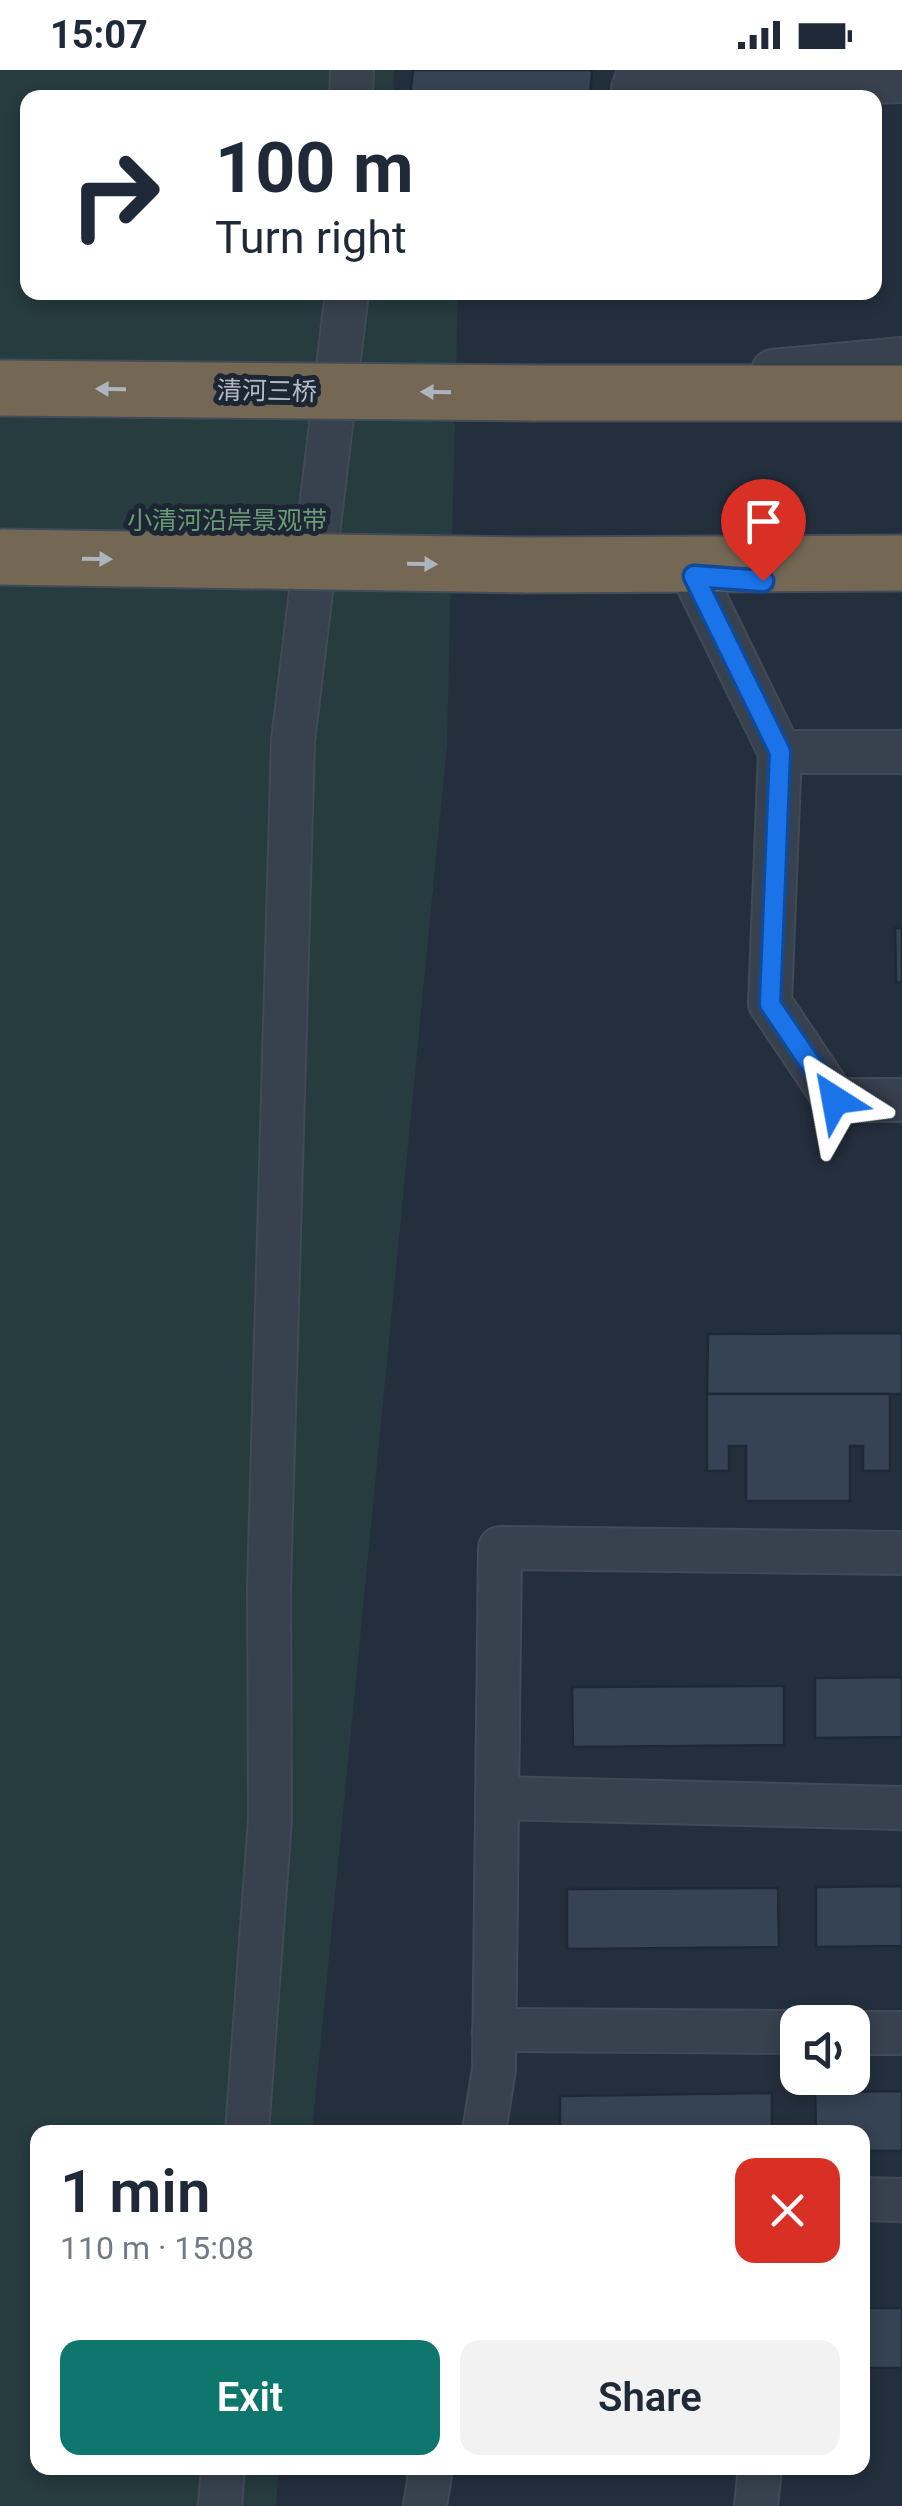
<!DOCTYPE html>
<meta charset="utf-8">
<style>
body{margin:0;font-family:Roboto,"Noto Sans SC",sans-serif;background:#f2f2f3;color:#1f2937;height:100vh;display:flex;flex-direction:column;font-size:38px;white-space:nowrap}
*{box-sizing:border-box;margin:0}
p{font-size:32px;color:#747a83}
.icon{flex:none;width:55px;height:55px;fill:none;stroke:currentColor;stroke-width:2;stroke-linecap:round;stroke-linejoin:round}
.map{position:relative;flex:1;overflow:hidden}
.sheet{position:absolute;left:30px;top:2055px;width:840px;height:350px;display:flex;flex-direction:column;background:#fff;border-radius:20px;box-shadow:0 5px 15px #0003}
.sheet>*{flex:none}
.banner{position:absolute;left:20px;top:20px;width:862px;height:210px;border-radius:20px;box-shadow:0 5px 15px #0003;background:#fff;color:#1f2937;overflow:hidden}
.controls{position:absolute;left:780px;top:1935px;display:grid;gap:20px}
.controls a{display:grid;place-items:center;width:90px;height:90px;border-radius:20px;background:#fff;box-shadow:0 5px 15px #0003;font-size:50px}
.pin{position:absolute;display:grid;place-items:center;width:85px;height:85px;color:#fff;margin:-102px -42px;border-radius:50% 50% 50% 0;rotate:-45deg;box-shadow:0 0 10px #0007}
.pin .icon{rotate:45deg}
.me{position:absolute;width:110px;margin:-55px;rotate:326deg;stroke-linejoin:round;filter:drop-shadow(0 0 8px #0008)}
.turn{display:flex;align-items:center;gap:35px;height:210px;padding:0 30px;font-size:45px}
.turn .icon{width:130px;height:130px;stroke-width:2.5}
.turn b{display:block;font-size:70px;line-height:85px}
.round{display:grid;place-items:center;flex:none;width:105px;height:105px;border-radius:20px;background:#f2f2f3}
.overview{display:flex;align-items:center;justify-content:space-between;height:170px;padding:0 30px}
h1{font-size:60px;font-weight:600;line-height:75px}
.primary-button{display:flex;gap:20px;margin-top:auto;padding:20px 30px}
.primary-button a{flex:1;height:115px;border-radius:20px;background:#0f766e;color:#fff;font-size:40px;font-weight:600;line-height:115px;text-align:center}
.primary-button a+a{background:#f2f2f3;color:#1f2937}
.status{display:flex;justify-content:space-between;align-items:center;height:70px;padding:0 50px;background:#fff;direction:ltr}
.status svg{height:28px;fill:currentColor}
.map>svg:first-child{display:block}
.green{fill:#263c3f}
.building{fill:#364354;stroke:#1f2835;stroke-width:2.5}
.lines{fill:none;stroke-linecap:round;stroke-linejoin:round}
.minor-casing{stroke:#414a57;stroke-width:46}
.highway-casing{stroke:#434c59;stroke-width:59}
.minor{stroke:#38414e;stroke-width:42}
.highway{stroke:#746855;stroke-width:55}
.highway-bridge-casing{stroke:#434c59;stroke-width:59;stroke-linecap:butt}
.highway-bridge{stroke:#746855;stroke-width:55}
.oneway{fill:#aeb4bd}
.route-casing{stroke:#114b97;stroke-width:25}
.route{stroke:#1a73e8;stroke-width:18}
.labels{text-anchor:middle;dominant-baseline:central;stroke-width:10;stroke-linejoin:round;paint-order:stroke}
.street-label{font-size:25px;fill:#b4bcc9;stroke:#1d2633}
.park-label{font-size:25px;fill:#6b9a76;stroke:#1d2633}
</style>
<div class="status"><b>15:07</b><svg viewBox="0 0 49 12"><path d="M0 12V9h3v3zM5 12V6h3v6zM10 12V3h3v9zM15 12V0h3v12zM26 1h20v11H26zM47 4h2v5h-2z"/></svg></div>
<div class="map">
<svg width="902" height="2436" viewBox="0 0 902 2436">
<rect width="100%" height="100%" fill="#242f3e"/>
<path class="green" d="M0,0H394L393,27L28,28V222L458,223L447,675L312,2062H38V2398H279L276,2436H0Z"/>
<g class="building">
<path d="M413,0H592L590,28H410Z"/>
<path d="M895,858H902V912H896Z"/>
<path d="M902,1263V1324H707L708,1264Z"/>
<path d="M707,1324H890V1401H863V1376H850V1431H746V1376H729V1401H707Z"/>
<path d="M902,1607V1667L815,1668V1608Z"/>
<path d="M784,1616V1675L573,1677L572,1617Z"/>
<path d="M902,1816V1876L816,1877V1817Z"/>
<path d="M778,1818L779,1877L567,1879V1819Z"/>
<path d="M902,2021V2081H862V2062H816L815,2022Z"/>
<path d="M772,2023V2062H560V2026Z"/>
<rect x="862" y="2238" width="40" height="60"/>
</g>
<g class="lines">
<g class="minor-casing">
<g id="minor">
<path d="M640,0L633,19L902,11"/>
<path d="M351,28L352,0"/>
<path d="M773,301L902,289"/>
<path d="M694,506L780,682L770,933L835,1030H902"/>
<path d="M780,682H902"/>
<path d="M497,1728L902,1738"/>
<path d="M494,1960L798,1962"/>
<path d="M852,1963H902"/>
<path d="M247,2062L270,1749L269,1517L293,671L347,222"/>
<path d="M484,2062L494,1999L500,1478L902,1483"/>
<path d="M862,2129L902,2130"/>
<path d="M220,2436L223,2398"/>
<path d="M425,2436L431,2398"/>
<path d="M756,2436L760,2398"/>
</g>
</g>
<g class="highway-casing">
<g id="highway">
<path d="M534,323H902"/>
<path d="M525,495L902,493"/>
</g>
</g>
<use href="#minor" class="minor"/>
<use href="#highway" class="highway"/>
<g class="highway-bridge-casing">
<g id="highway-bridge">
<path d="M0,318L534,323"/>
<path d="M0,487L525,495"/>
</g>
</g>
<use href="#highway-bridge" class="highway-bridge"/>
</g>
<defs><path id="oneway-solid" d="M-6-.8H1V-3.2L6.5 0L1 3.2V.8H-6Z" transform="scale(2.5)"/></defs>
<g class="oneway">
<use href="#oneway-solid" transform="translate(111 319) rotate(-179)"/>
<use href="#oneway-solid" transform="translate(436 322) rotate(-179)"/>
<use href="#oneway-solid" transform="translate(97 489) rotate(1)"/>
<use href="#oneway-solid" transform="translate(422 494) rotate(1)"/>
</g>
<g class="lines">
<g class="route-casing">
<path id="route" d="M763,511L694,506L780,682L770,934L835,1030"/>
</g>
<use href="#route" class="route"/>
</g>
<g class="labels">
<g class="street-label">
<text transform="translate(267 321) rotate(1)">清河三桥</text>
</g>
<g class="park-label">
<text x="227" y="450">小清河沿岸景观带</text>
</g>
</g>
</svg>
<div class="controls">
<a><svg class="icon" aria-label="sound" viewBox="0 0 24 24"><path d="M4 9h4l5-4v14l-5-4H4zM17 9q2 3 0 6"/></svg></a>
</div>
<div class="pin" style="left:763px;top:511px;background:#d93025"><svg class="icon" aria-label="arrive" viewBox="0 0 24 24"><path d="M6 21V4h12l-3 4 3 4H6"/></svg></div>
<svg class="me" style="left:835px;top:1030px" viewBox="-20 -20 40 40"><path d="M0-17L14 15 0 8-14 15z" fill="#1a73e8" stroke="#fff" stroke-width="4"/></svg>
<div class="banner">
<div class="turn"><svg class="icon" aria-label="right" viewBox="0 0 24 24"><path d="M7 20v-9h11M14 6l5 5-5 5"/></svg><div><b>100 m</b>Turn right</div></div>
</div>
<section class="sheet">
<div class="overview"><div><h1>1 min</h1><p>110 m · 15:08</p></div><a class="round" style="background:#d93025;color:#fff"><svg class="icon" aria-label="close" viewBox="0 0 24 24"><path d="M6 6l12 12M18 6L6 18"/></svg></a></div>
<div class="primary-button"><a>Exit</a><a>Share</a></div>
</section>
</div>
